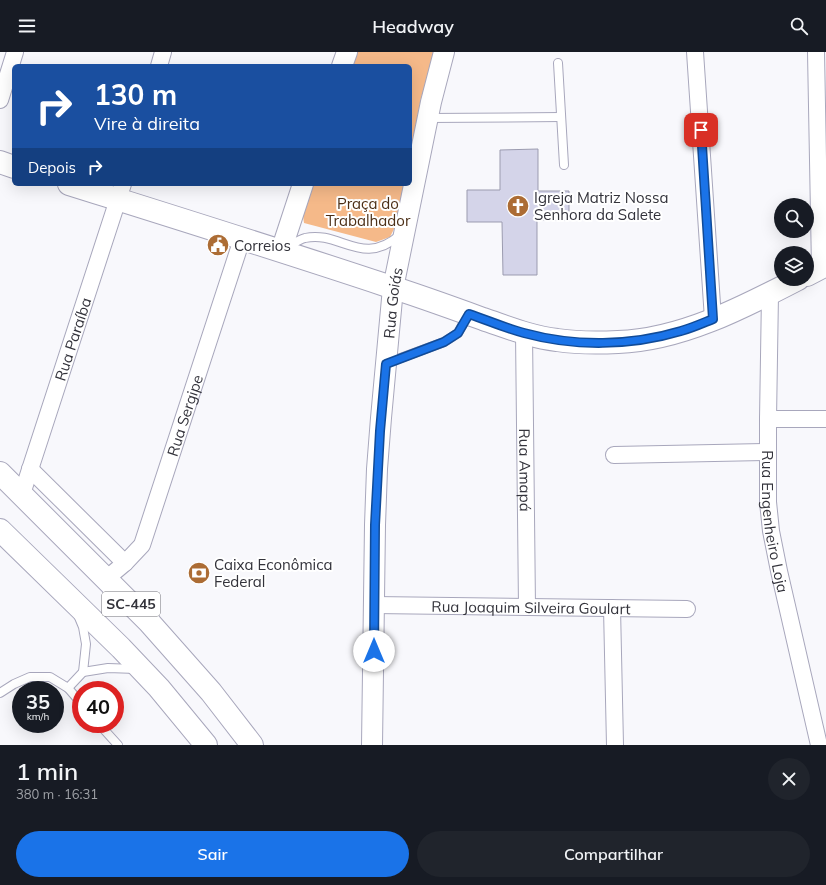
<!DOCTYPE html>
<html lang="pt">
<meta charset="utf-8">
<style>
body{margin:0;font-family:Mulish,sans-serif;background:#20242c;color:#f1f3f6;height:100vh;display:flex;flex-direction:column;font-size:15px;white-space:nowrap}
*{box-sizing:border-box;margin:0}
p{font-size:13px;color:#9ea1a6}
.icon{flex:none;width:22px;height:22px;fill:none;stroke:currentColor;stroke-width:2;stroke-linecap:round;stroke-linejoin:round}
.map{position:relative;height:693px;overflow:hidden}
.details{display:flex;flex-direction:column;background:#171b24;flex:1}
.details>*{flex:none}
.hud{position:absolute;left:12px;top:12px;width:400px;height:122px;border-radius:6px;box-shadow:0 4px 16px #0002;background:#1a4fa0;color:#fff;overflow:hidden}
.fabs{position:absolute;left:774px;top:146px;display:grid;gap:8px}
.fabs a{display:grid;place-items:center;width:40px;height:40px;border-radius:50%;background:#171b24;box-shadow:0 4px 16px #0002;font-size:20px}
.speed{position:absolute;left:12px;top:629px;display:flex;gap:8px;font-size:20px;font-weight:700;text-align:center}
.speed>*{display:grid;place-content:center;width:52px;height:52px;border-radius:50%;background:#171b24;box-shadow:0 4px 16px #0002;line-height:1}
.speed small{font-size:10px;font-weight:400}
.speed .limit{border:6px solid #d22;background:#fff;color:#111}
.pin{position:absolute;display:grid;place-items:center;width:34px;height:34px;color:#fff;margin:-17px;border-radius:8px;box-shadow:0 2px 6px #0006}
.me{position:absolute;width:44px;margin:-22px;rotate:0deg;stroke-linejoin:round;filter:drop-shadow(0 0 3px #0008)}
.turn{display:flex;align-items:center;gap:14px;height:84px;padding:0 16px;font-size:18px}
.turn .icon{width:52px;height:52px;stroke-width:2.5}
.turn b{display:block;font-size:28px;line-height:34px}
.then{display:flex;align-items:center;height:38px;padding:0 16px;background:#0003;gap:8px;font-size:15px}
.round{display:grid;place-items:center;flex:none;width:42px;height:42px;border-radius:21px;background:#20242c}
.summary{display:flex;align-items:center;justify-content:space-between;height:68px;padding:0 16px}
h1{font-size:24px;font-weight:600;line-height:30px}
.button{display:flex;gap:8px;margin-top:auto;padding:8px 16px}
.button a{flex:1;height:46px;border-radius:24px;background:#1a73e8;color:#fff;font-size:16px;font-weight:600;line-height:46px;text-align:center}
.button a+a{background:#20242c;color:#f1f3f6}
header{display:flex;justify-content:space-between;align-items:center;height:52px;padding:0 16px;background:#171b24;font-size:18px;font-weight:600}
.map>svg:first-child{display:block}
.green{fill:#f5b989}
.building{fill:#d4d4e9;stroke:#9b9baf}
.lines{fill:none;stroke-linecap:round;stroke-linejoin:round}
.service-casing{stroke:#a8a7bc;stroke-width:10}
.minor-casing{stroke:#a8a7bc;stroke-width:18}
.tertiary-casing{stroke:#a8a7bc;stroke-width:22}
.primary-casing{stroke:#a8a7bc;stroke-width:24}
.service{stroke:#fff;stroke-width:8}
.minor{stroke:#fff;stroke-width:16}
.tertiary{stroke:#fff;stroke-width:20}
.primary{stroke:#fff;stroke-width:22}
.route-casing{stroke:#114b97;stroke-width:10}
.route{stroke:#1a73e8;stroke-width:7}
.labels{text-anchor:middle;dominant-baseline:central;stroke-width:4;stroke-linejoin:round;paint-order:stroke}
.shield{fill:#fff;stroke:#707076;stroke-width:1}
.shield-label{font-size:14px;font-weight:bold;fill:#33333b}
.poi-label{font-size:15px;fill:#33333b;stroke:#fff;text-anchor:start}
.park-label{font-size:15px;fill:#4c2f17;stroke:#fff}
.street-label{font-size:15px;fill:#33333b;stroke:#fff}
</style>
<header><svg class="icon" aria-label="menu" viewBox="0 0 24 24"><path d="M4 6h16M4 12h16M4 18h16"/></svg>Headway<svg class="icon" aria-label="search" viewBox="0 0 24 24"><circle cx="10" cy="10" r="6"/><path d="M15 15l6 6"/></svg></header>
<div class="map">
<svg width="826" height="693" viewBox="0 0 826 693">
<rect width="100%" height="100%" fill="#f8f8fc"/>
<g class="green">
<path d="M357,0H435L421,46L410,102V14H352Z"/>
<path d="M312,132H404L395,175L390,185L376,190L304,171L303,164Z"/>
</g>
<path class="building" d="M538,97V139H569V168H537V223H503L502,170H467V138H500V98Z"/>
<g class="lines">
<g class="service-casing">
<g id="service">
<path d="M558,11L564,113"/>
<path d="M428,66L561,65"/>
<path d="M285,196C291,193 298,188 305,186C340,178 362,216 400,183"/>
<path d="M387,311L444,290L458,281L468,263"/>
<path d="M78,563L83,575L86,592L83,620L68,636L81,651"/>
<path d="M83,620L108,616L136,617"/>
<path d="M0,641L14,632L30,625H50L68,636"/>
<path d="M99,672L118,693"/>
</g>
</g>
<g class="minor-casing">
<g id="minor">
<path d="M695,0L713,267"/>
<path d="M816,0L820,216"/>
<path d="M159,14L163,0"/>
<path d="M0,48L15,0"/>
<path id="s1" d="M770,242L768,367V450L771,479L779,519L819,693"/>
<path id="s2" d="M524,281L527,555"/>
<path d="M768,367H826"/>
<path d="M614,403L768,400"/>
<path d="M30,417L125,511"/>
<path id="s3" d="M22,442L123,132"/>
<path id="s4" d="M106,527L125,511L142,493L242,187"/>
<path id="s5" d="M374,553L687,557"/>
<path d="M612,556L615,693"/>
</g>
</g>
<g class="tertiary-casing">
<g id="tertiary">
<path d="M342,14L347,0"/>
<path d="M281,199L303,132"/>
<path id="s6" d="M372,693L375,473L377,417L381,366L393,236L431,50L444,0"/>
</g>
</g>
<g class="primary-casing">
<g id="primary">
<path d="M0,110L14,115"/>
<path d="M69,132C174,165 280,198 385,233C417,243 450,255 483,267C507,275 531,285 557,288C577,291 598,291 618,290C681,288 744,255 798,227"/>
<path d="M807,223L826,213"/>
<path d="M0,421L149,570L211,640L252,693"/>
<path d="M0,478L121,596L159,636L206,693"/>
</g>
</g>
<use href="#service" class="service"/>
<use href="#minor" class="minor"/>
<use href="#tertiary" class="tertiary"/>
<use href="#primary" class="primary"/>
</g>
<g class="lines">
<g class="route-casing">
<path id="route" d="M374,599L375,473L380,379L386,312L444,290L458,281L469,262C487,268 505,276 524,281C575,295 631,294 681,279C692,276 703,271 713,267L701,78"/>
</g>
<use href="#route" class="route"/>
</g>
<defs>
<g id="church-disc" transform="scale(1.15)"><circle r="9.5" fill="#ac6c34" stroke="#fff"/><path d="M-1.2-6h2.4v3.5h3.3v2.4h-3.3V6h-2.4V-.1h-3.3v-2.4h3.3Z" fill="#fff"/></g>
<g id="civic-disc" transform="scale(1.15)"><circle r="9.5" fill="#ac6c34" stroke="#fff"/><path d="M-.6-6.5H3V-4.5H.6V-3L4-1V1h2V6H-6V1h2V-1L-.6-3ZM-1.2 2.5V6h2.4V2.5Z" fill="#fff"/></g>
<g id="bank-disc" transform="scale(1.15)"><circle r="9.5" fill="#ac6c34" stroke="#fff"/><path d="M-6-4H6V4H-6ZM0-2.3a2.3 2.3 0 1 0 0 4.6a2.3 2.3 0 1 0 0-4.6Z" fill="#fff"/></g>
</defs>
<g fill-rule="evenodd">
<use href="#church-disc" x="518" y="154"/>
<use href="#civic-disc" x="218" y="193"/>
<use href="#bank-disc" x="199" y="521"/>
</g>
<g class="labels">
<rect class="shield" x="102" y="540" width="58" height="24" rx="3"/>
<g class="shield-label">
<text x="131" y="552">SC-445</text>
</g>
<g class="poi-label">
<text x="534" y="145">Igreja Matriz Nossa<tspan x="534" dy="17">Senhora da Salete</tspan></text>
<text x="234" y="193">Correios</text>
<text x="214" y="512">Caixa Econômica<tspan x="214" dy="17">Federal</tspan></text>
</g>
<g class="park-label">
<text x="368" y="151">Praça do<tspan x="368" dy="17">Trabalhador</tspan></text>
</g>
<g class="street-label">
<text stroke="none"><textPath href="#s6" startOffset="443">Rua Goiás</textPath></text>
<text stroke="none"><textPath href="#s3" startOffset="163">Rua Paraíba</textPath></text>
<text stroke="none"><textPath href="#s4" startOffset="186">Rua Sergipe</textPath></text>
<text stroke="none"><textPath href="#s2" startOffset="137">Rua Amapá</textPath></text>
<text stroke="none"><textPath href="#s1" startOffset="228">Rua Engenheiro Loja</textPath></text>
<text stroke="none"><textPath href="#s5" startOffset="157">Rua Joaquim Silveira Goulart</textPath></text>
</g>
</g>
</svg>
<div class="fabs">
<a><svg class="icon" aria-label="search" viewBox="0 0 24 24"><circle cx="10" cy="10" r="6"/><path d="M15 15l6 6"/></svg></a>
<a><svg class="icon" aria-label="layers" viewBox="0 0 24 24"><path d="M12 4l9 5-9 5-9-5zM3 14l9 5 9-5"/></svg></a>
</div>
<div class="speed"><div>35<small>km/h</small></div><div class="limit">40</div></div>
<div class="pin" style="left:701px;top:78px;background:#d93025"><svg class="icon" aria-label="arrive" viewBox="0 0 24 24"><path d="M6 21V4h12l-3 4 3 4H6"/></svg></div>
<svg class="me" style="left:374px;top:599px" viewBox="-20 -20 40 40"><circle r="19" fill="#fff"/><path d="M0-13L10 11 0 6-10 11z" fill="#1a73e8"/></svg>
<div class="hud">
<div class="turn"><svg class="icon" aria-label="right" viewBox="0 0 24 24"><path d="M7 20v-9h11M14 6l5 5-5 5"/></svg><div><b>130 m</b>Vire à direita</div></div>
<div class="then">Depois<svg class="icon" aria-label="right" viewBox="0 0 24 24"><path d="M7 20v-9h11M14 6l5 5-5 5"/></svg></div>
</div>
</div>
<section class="details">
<div class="summary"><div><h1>1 min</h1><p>380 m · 16:31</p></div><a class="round"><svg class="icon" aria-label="close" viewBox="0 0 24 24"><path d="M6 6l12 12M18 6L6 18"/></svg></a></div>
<div class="button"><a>Sair</a><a>Compartilhar</a></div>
</section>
